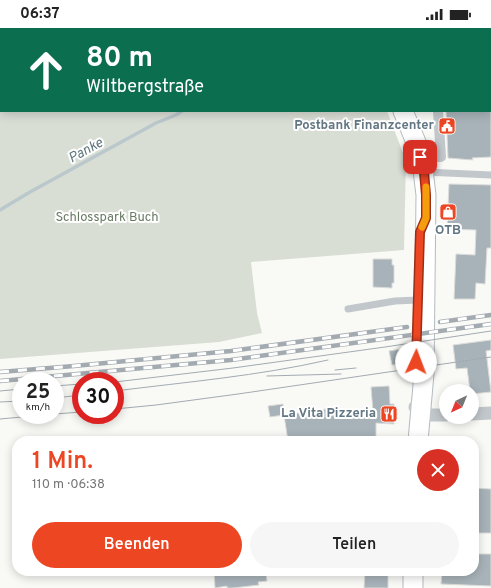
<!DOCTYPE html>
<html lang="de">
<meta charset="utf-8">
<style>
body{margin:0;font-family:Overpass,sans-serif;background:#f6f6f6;color:#222;height:100vh;display:flex;flex-direction:column;font-size:15px;white-space:nowrap}
*{box-sizing:border-box;margin:0}
p{font-size:13px;color:#767676}
.icon{flex:none;width:22px;height:22px;fill:none;stroke:currentColor;stroke-width:2;stroke-linecap:round;stroke-linejoin:round}
.map{position:relative;flex:1;overflow:hidden}
.sheet{position:absolute;left:12px;top:408px;width:467px;height:140px;display:flex;flex-direction:column;background:#fff;border-radius:16px;box-shadow:0 2px 10px #0003}
.sheet>*{flex:none}
.hud{position:absolute;left:0px;top:0px;width:491px;height:84px;box-shadow:0 2px 10px #0003;background:#0b6e4f;color:#fff;overflow:hidden}
.needle{width:26px;rotate:223deg}
.tools{position:absolute;left:439px;top:356px;display:grid;gap:8px}
.tools a{display:grid;place-items:center;width:40px;height:40px;border-radius:50%;background:#fff;box-shadow:0 2px 10px #0003;font-size:20px}
.speed{position:absolute;left:12px;top:344px;display:flex;gap:8px;font-size:20px;font-weight:700;text-align:center}
.speed>*{display:grid;place-content:center;width:52px;height:52px;border-radius:50%;background:#fff;box-shadow:0 2px 10px #0003;line-height:1}
.speed small{font-size:10px;font-weight:400}
.speed .limit{border:6px solid #d22;background:#fff;color:#111}
.pin{position:absolute;display:grid;place-items:center;width:34px;height:34px;color:#fff;margin:-17px;border-radius:8px;box-shadow:0 2px 6px #0006}
.me{position:absolute;width:44px;margin:-22px;rotate:2deg;stroke-linejoin:round;filter:drop-shadow(0 0 3px #0008)}
.turn{display:flex;align-items:center;gap:14px;height:84px;padding:0 20px;font-size:18px}
.turn .icon{width:52px;height:52px;stroke-width:2.5}
.turn b{display:block;font-size:28px;line-height:34px}
.round{display:grid;place-items:center;flex:none;width:42px;height:42px;border-radius:21px;background:#f6f6f6}
.overview{display:flex;align-items:center;justify-content:space-between;height:68px;padding:0 20px}
h1{font-size:24px;font-weight:600;line-height:30px;color:#ed4622}
.primary-button{display:flex;gap:8px;margin-top:auto;padding:8px 20px}
.primary-button a{flex:1;height:46px;border-radius:24px;background:#ed4622;color:#fff;font-size:16px;font-weight:600;line-height:46px;text-align:center}
.primary-button a+a{background:#f6f6f6;color:#222}
.status{display:flex;justify-content:space-between;align-items:center;height:28px;padding:0 20px;background:#fff;direction:ltr}
.status svg{height:11px;fill:currentColor}
.map>svg:first-child{display:block}
.green{fill:#d9ded5}
.lines{fill:none;stroke-linecap:round;stroke-linejoin:round}
.stream{stroke:#bac8cc;stroke-width:3.5}
.building{fill:#a8b3b9;stroke:#dbdbd9}
.secondary-casing{stroke:#b4bbc0;stroke-width:21}
.service{stroke:#c2c7cb;stroke-width:7}
.pedestrian{stroke:#c2c7cb;stroke-width:10}
.minor{stroke:#c2c7cb;stroke-width:13}
.secondary{stroke:#fff;stroke-width:19}
.tram{stroke:#a3abb1;stroke-width:1}
.rail-casing{stroke:#a3abb1;stroke-width:4.5}
.rail{stroke:#fff;stroke-width:3;stroke-dasharray:9;stroke-linecap:butt}
.route-casing{stroke:#9a2e16;stroke-width:10}
.route{stroke:#ed4622;stroke-width:7}
.slow{stroke:#f59e0b;stroke-width:7}
.labels{text-anchor:middle;dominant-baseline:central;stroke-width:4;stroke-linejoin:round;paint-order:stroke}
.poi-label{font-size:13px;font-weight:bold;fill:#627783;stroke:#fff;text-anchor:end}
.park-label{font-size:13px;fill:#677a62;stroke:#fff}
.water-label{font-size:14px;font-style:italic;fill:#5e767d;stroke:#fff}
</style>
<div class="status"><b>06:37</b><svg viewBox="0 0 49 12"><path d="M0 12V9h3v3zM5 12V6h3v6zM10 12V3h3v9zM15 12V0h3v12zM26 1h20v11H26zM47 4h2v5h-2z"/></svg></div>
<div class="map">
<svg width="491" height="560" viewBox="0 0 491 560">
<rect width="100%" height="100%" fill="#f9f9f6"/>
<g class="green">
<path d="M0,0H355L356,1H1V83H387L406,133L404,222L251,234L257,285L262,305L219,314L0,331Z"/>
<path d="M383,0H491V20H490V1H384Z"/>
</g>
<g class="lines">
<path class="stream" d="M0,182L30,164L156,95L176,87L182,83"/>
</g>
<g class="building">
<path d="M446,83H491V129L472,130L473,132L448,130Z"/>
<path d="M449,156L491,157V220H487L485,256L476,255L475,271H454L456,226L475,227L476,202L447,201Z"/>
<path d="M373,231H392V237H394V255H392V260L373,259Z"/>
<path d="M491,312V322L486,323L491,364L472,366V363H470L467,340L456,341L453,317Z"/>
<path d="M401,321L404,336L392,337L389,323Z"/>
<path d="M389,358L390,376H394V396L376,395V409H375V413H327V410L303,413H288L284,387L326,381L327,386L337,385V389L373,384L371,359Z"/>
<path d="M283,376L284,387L270,389L268,378Z"/>
<path d="M474,460L491,461V505H474Z"/>
<path d="M474,526H491V558L441,556L442,543H474Z"/>
<path d="M214,543H266L267,553L258,554L259,557L233,560H227V558L215,560Z"/>
<path d="M365,543H388V560H364Z"/>
</g>
<g class="lines">
<g class="secondary-casing">
<g id="secondary">
<path d="M370,0L371,1"/>
<path d="M403,83L418,119L422,134L426,167L424,346L418,413"/>
<path d="M413,560V543"/>
</g>
</g>
<g class="service">
<path d="M424,144L491,147"/>
<path d="M348,281L395,273L418,272"/>
</g>
<path class="pedestrian" d="M420,129H441L438,83"/>
<g class="minor">
<path d="M415,379L421,387H446"/>
<path d="M472,386L491,385"/>
</g>
<use href="#secondary" class="secondary"/>
<g class="tram">
<path d="M335,342L356,340"/>
<path d="M267,348L341,346"/>
<path d="M115,354L233,340L385,319L491,303"/>
<path d="M55,358L81,356"/>
<path d="M0,363L21,361"/>
<path d="M115,363C186,354 258,348 328,332"/>
<path d="M55,370L81,367"/>
<path d="M0,374L21,373"/>
<path d="M115,381L156,377L238,366L491,329"/>
<path d="M55,386L81,384"/>
<path d="M0,391L44,387"/>
</g>
<g class="rail-casing">
<g id="rail">
<path d="M440,294L491,287"/>
<path d="M0,344L74,338L231,323L407,299"/>
<path d="M0,353L231,332L491,296"/>
</g>
</g>
<use href="#rail" class="rail"/>
</g>
<g class="lines">
<g class="route-casing">
<path id="route" d="M416,334L420,204L426,190V167L424,144L420,129"/>
</g>
<use href="#route" class="route"/>
<path class="slow" d="M422,199L426,190V159"/>
</g>
<defs>
<g id="civic-square" transform="scale(0.9)"><rect x="-9" y="-9" width="18" height="18" rx="4" fill="#ed4622" stroke="#fff"/><path d="M-.6-6.5H3V-4.5H.6V-3L4-1V1h2V6H-6V1h2V-1L-.6-3ZM-1.2 2.5V6h2.4V2.5Z" fill="#fff"/></g>
<g id="shop-square" transform="scale(0.9)"><rect x="-9" y="-9" width="18" height="18" rx="4" fill="#ed4622" stroke="#fff"/><path d="M-5-2.5h2.3a2.7 3.5 0 0 1 5.4 0H5L5.5 6h-11ZM-1.5-2.5h3a1.5 2.3 0 0 0-3 0Z" fill="#fff"/></g>
<g id="restaurant-square" transform="scale(0.9)"><rect x="-9" y="-9" width="18" height="18" rx="4" fill="#ed4622" stroke="#fff"/><path d="M-5-6h1v4h1v-4h1v4h1v-4h1v5L-1.5 .5V6h-2V.5L-5-1ZM5-6V6H3V1.5H1.5Q1.5-4 5-6Z" fill="#fff"/></g>
</defs>
<g fill-rule="evenodd">
<use href="#civic-square" x="447" y="98"/>
<use href="#shop-square" x="448" y="184"/>
<use href="#restaurant-square" x="389" y="386"/>
</g>
<g class="labels">
<g class="poi-label">
<text x="434" y="98">Postbank Finanzcenter</text>
<text x="448" y="203" text-anchor="middle">OTB</text>
<text x="376" y="386">La Vita Pizzeria</text>
</g>
<g class="park-label">
<text x="107" y="190">Schlosspark Buch</text>
</g>
<g class="water-label">
<text transform="translate(86 123) rotate(-29)">Panke</text>
</g>
</g>
</svg>
<div class="tools">
<a><svg class="needle" viewBox="-14 -14 28 28"><path d="M0-13l5 13h-10z" fill="#e53935"/><path d="M0 13l5-13h-10z" fill="#767676"/></svg></a>
</div>
<div class="speed"><div>25<small>km/h</small></div><div class="limit">30</div></div>
<div class="pin" style="left:420px;top:129px;background:#d93025"><svg class="icon" aria-label="arrive" viewBox="0 0 24 24"><path d="M6 21V4h12l-3 4 3 4H6"/></svg></div>
<svg class="me" style="left:416px;top:334px" viewBox="-20 -20 40 40"><circle r="19" fill="#fff"/><path d="M0-13L10 11 0 6-10 11z" fill="#ed4622"/></svg>
<div class="hud">
<div class="turn"><svg class="icon" aria-label="ahead" viewBox="0 0 24 24"><path d="M12 20V5M6 11l6-6 6 6"/></svg><div><b>80 m</b>Wiltbergstraße</div></div>
</div>
<section class="sheet">
<div class="overview"><div><h1>1 Min.</h1><p>110 m · 06:38</p></div><a class="round" style="background:#d93025;color:#fff"><svg class="icon" aria-label="close" viewBox="0 0 24 24"><path d="M6 6l12 12M18 6L6 18"/></svg></a></div>
<div class="primary-button"><a>Beenden</a><a>Teilen</a></div>
</section>
</div>
